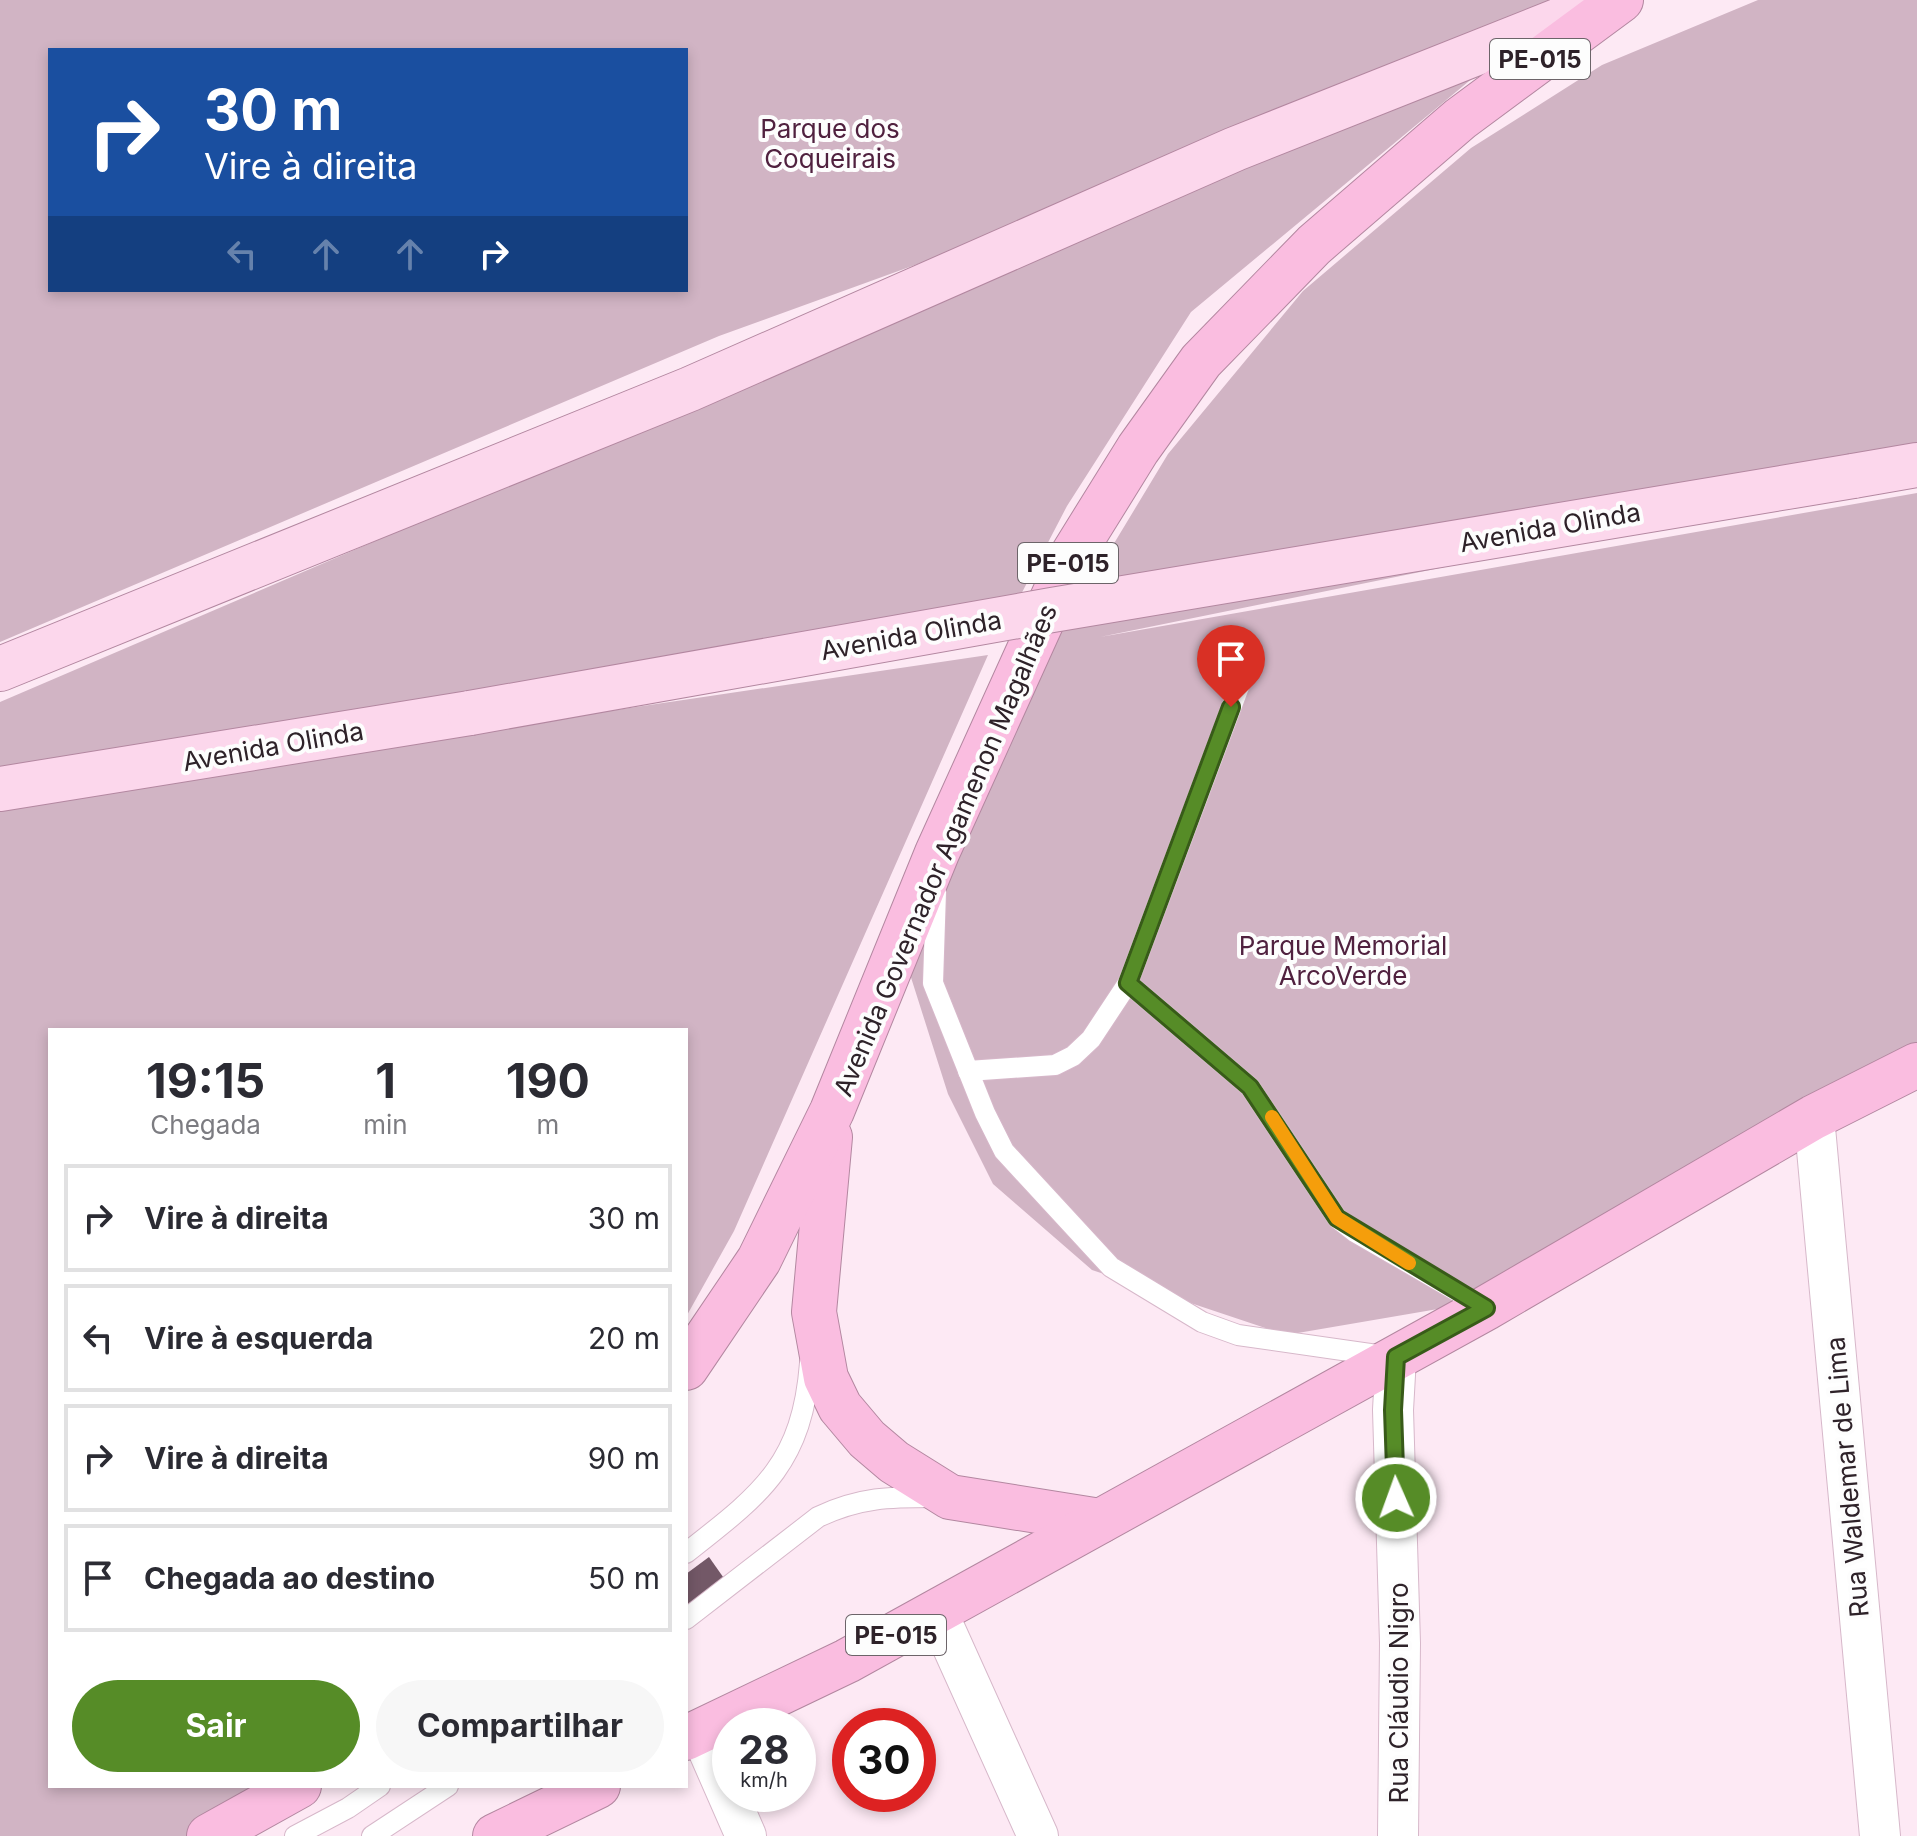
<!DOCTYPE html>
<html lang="pt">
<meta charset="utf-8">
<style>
body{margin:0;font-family:Inter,sans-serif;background:#f7f7f7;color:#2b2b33;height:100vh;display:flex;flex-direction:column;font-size:30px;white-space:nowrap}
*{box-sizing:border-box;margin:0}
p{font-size:26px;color:#7c7c81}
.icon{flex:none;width:44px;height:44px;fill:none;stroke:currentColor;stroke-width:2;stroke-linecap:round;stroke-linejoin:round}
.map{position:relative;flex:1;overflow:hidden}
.drawer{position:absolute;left:48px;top:1028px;width:640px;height:760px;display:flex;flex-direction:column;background:#fff;border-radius:0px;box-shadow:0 4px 12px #0003}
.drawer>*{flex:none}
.hud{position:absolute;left:48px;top:48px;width:640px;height:244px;border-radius:0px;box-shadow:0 4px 12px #0003;background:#1a4fa0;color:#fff;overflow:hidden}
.speed{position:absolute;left:712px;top:1708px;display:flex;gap:16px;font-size:40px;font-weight:700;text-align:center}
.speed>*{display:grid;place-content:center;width:104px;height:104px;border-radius:50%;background:#fff;box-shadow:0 4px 12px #0003;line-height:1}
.speed small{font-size:20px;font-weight:400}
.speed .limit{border:12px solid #d22;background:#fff;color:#111}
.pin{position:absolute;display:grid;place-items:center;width:68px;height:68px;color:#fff;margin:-82px -34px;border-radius:50% 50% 50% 0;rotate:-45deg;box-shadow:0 0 8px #0007}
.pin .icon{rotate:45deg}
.me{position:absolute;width:88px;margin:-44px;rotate:358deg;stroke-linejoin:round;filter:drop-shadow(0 0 6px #0008)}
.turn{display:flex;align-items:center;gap:28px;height:168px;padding:0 24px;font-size:36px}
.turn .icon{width:104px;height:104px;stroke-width:2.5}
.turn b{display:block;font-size:56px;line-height:68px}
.lanes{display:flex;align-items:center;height:76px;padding:0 24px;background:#0003;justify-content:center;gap:40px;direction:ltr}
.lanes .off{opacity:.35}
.eta{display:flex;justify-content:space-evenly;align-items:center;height:136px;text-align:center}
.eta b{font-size:48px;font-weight:700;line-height:56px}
.action{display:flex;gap:16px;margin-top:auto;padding:16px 24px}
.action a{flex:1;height:92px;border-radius:48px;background:#568c27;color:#fff;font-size:32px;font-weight:700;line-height:92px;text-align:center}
.action a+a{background:#f7f7f7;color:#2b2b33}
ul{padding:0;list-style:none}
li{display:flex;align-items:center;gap:24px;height:108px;margin:0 16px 12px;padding:0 8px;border:4px solid #e1e1e2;border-radius:0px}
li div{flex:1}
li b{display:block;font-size:30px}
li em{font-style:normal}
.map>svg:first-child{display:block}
.green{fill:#d1b4c4;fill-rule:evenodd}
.building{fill:#735867}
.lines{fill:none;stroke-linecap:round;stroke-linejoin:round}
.lane-casing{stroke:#d7b8ca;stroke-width:22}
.street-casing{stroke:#d7b8ca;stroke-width:42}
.primary-casing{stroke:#b387a0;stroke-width:46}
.highway-casing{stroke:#b387a0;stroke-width:46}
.lane{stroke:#fff;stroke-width:20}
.street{stroke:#fff;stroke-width:40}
.primary{stroke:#fcd7ec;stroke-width:44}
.highway{stroke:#fabde0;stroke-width:44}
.primary-bridge-casing{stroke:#b387a0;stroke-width:46;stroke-linecap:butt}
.primary-bridge{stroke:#fcd7ec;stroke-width:44}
.route-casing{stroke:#385b19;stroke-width:20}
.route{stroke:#568c27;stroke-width:14}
.slow{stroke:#f59e0b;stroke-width:14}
.labels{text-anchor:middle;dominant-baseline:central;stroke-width:8;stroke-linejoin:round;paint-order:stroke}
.shield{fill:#fdfdfd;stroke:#6c6469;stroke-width:2}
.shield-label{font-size:24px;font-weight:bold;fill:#2e2229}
.park-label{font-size:26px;fill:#50213f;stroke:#fdfdfd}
.street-label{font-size:26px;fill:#2e2229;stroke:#fdfdfd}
</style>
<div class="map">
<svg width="1917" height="1836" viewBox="0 0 1917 1836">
<rect width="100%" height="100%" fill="#fde9f4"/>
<g class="green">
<path d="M0,0H1573L1235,149L719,336L0,642ZM50,50H686V290H50Z"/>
<path d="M1758,0H1917V471L1100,637L1917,493V1046L1473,1303L1286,1335L1092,1270L993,1184L948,1094L908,968L1052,646L1168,454L1303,291L1471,148L1602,65Z"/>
<path d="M1492,62L1191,312L1067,506L1004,627L0,770V702Z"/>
<path d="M988,655L734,1231L686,1317V1030H50V1786H297L193,1836H0V801Z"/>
</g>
<path class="building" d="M709,1557L728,1584L686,1614V1574Z"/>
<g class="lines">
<g class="lane-casing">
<g id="lane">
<path d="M936,892L933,983L985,1113L1004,1151L1111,1267L1202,1322L1238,1335L1384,1356"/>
<path d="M1128,983L1250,1087L1337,1218L1355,1232L1486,1308"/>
<path d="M968,1071L1055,1065L1073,1056L1091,1039L1128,983L1252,652"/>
<path d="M686,1553C761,1494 802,1465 810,1363"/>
<path d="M686,1619L818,1517C860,1497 890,1497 935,1497"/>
<path d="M295,1836L348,1808L380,1786"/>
<path d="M372,1836L448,1786"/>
</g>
</g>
<g class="street-casing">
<g id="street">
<path d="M1814,1117L1880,1836"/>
<path d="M1396,1357L1393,1410L1400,1643L1398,1836"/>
<path d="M937,1612L1038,1836"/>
<path d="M700,1731L746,1836"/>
</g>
</g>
<g class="primary-casing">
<g id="primary">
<path d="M1853,476L1917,465"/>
<path d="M0,669L690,389L1235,149L1610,0"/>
<path d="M0,789L470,713"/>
</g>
</g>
<g class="highway-casing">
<g id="highway">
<path d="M830,1137L814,1312L826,1378L840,1407L867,1439L894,1462L950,1497L1100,1521"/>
<path d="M686,1368L759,1260L832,1111L937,853L1071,557L1138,449L1201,361L1314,245L1460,119L1621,0"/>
<path d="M686,1738L847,1661L1486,1308L1814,1117L1917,1065"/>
<path d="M209,1836L299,1786"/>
<path d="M495,1836L598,1786"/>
</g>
</g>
<use href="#lane" class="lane"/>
<use href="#street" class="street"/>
<use href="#primary" class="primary"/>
<use href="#highway" class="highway"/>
<g class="primary-bridge-casing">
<path id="primary-bridge" d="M470,713L1052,610L1853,476"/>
</g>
<use href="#primary-bridge" class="primary-bridge"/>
</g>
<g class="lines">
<g class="route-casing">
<path id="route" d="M1231,707L1128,983L1250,1087L1337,1218L1486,1308L1396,1357L1393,1410L1396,1498"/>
</g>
<use href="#route" class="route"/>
<path class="slow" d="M1272,1117L1337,1218L1409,1263"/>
</g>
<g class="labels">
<g class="shield">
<rect x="1490" y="39" width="100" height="40" rx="6"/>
<rect x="1018" y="543" width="100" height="40" rx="6"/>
<rect x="846" y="1615" width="100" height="40" rx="6"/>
</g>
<g class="shield-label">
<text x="1540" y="59">PE-015</text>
<text x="1068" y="563">PE-015</text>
<text x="896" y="1635">PE-015</text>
</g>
<g class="park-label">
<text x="830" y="128">Parque dos<tspan x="830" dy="30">Coqueirais</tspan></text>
<text x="1343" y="945">Parque Memorial<tspan x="1343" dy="30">ArcoVerde</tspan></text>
</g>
<g class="street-label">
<text transform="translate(1550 527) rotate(-10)">Avenida Olinda</text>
<text transform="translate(911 635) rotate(-10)">Avenida Olinda</text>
<text transform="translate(273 746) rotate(-10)">Avenida Olinda</text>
<text transform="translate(945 850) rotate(-67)">Avenida Governador Agamenon Magalhães</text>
<text transform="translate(1847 1477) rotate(-95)">Rua Waldemar de Lima</text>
<text transform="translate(1398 1693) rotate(-90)">Rua Cláudio Nigro</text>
</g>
</g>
</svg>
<div class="speed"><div>28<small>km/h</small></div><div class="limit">30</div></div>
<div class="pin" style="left:1231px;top:707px;background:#d93025"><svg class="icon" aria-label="arrive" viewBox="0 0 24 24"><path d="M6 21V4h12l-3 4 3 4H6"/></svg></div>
<svg class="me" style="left:1396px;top:1498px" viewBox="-20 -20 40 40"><circle r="17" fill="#568c27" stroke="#fff" stroke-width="3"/><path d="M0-11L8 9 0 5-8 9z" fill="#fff"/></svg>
<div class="hud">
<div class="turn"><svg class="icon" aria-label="right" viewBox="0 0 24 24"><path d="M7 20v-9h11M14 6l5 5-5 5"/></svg><div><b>30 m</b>Vire à direita</div></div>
<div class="lanes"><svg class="icon off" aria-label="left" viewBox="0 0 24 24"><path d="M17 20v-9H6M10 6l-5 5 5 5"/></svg><svg class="icon off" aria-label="ahead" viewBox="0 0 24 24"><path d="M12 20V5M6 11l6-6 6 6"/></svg><svg class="icon off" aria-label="ahead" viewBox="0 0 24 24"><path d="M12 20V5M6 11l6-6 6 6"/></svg><svg class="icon" aria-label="right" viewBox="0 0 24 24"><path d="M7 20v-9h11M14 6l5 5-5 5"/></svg></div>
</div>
<section class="drawer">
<div class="eta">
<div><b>19:15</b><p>Chegada</p></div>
<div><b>1</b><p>min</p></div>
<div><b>190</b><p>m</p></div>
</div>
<ul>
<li><svg class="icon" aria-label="right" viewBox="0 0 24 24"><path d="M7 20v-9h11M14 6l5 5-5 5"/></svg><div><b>Vire à direita</b></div><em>30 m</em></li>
<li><svg class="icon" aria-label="left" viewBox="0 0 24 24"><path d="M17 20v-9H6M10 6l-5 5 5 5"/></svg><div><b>Vire à esquerda</b></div><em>20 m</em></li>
<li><svg class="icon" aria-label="right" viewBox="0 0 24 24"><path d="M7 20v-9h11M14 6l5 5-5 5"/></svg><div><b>Vire à direita</b></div><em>90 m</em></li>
<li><svg class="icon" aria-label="arrive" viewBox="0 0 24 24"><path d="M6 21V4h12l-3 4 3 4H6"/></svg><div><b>Chegada ao destino</b></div><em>50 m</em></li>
</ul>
<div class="action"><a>Sair</a><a>Compartilhar</a></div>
</section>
</div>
